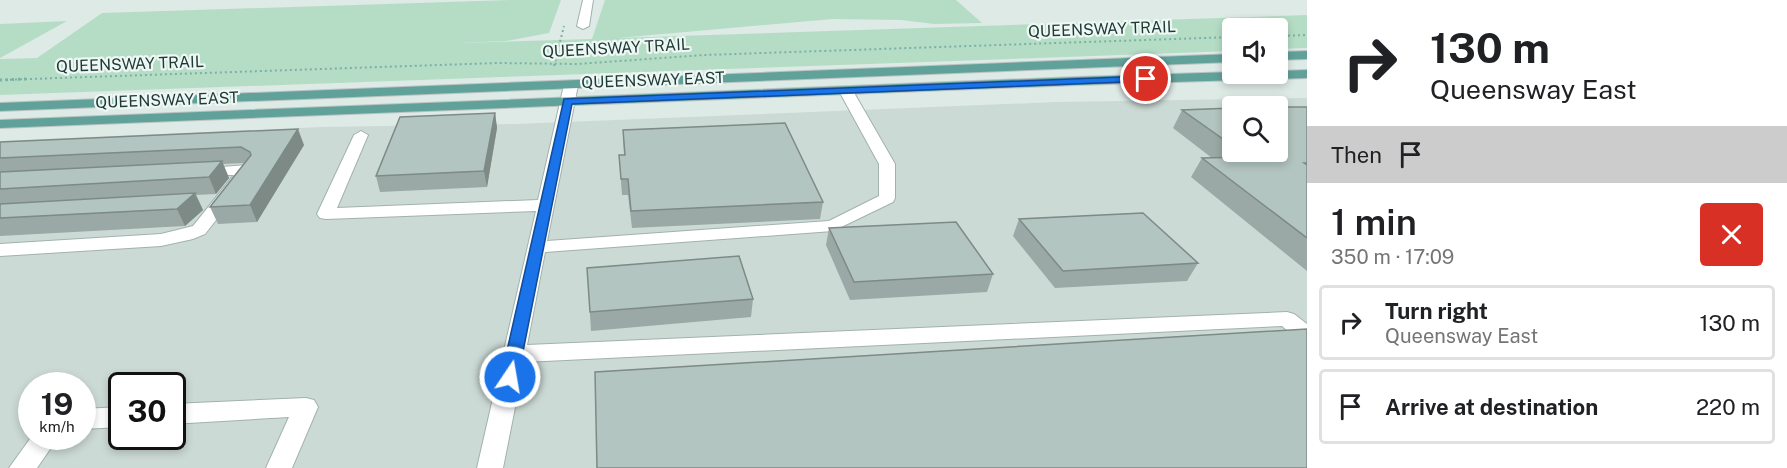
<!DOCTYPE html>
<meta charset="utf-8">
<style>
body{margin:0;font-family:"Public Sans",sans-serif;background:#f2f2f2;color:#202124;height:100vh;display:flex;flex-direction:column;font-size:22px;white-space:nowrap}
*{box-sizing:border-box;margin:0}
p{font-size:20px;color:#757577}
.icon{flex:none;width:33px;height:33px;fill:none;stroke:currentColor;stroke-width:2;stroke-linecap:round;stroke-linejoin:round}
.map{position:relative;flex:1;overflow:hidden}
.drawer{display:flex;flex-direction:column;background:#fff;width:480px}
.drawer>*{flex:none}
.hud{background:#fff;color:#202124;overflow:hidden}
.fabs{position:absolute;left:1222px;top:18px;display:grid;gap:12px}
.fabs a{display:grid;place-items:center;width:66px;height:66px;border-radius:6px;background:#fff;box-shadow:0 3px 9px #0003;font-size:30px}
.speed{position:absolute;left:18px;top:372px;display:flex;gap:12px;font-size:30px;font-weight:700;text-align:center}
.speed>*{display:grid;place-content:center;width:78px;height:78px;border-radius:50%;background:#fff;box-shadow:0 3px 9px #0003;line-height:1}
.speed small{font-size:15px;font-weight:400}
.speed .limit{border:3px solid #111;border-radius:9px;background:#fff;color:#111}
.pin{position:absolute;display:grid;place-items:center;width:51px;height:51px;color:#fff;margin:-26px;border:3px solid #fff;border-radius:50%;box-shadow:0 2px 6px #0007}
.me{position:absolute;width:66px;margin:-33px;rotate:12deg;stroke-linejoin:round;filter:drop-shadow(0 0 4px #0008)}
.turn{display:flex;align-items:center;gap:21px;height:126px;padding:0 24px;font-size:27px}
.turn .icon{width:78px;height:78px;stroke-width:2.5}
.turn b{display:block;font-size:42px;line-height:51px}
.then{display:flex;align-items:center;height:57px;padding:0 24px;background:#0003;gap:12px;font-size:22px}
.round{display:grid;place-items:center;flex:none;width:63px;height:63px;border-radius:6px;background:#f2f2f2}
.summary{display:flex;align-items:center;justify-content:space-between;height:102px;padding:0 24px}
h1{font-size:36px;font-weight:600;line-height:45px}
ul{padding:0;list-style:none}
li{display:flex;align-items:center;gap:18px;height:75px;margin:0 12px 9px;padding:0 12px;border:3px solid #e0e0e0;border-radius:6px}
li div{flex:1}
li b{display:block;font-size:22px}
li em{font-style:normal}
main{display:flex;flex:1;min-height:0}
.map>svg:first-child{display:block}
.built{fill:#ccdad5;fill-rule:evenodd}
.green{fill:#b5ddc5}
.lines{fill:none;stroke-linecap:round;stroke-linejoin:round}
.minor-casing{stroke:#a1b2ae;stroke-width:2}
.major-casing{stroke:#bcc4c3;stroke-width:2}
.path-far1{stroke:#7cafa6;stroke-width:2;stroke-dasharray:2 3;stroke-linecap:butt}
.path{stroke:#7cafa6;stroke-width:3;stroke-dasharray:2 4;stroke-linecap:butt}
.minor{fill:#fff;fill-rule:evenodd}
.major{fill:#60a29a;fill-rule:evenodd}
.wall{fill:#9aa9a5}
.shaded-wall{fill:#7d8a86}
.building{fill:#b3c5c0;stroke:#7d8a86;stroke-width:1.5}
.route{fill:#1a73e8;stroke:#114b97;stroke-width:1.5}
.labels{text-anchor:middle;dominant-baseline:central;stroke-width:4.5;stroke-linejoin:round;paint-order:stroke}
.far-street-label{font-size:16px;fill:#1e3a36;stroke:#eef7f4}
</style>
<main>
<div class="map">
<svg width="1307" height="468" viewBox="0 0 1307 468">
<rect width="100%" height="100%" fill="#deeae6"/>
<path class="built" d="M1307,98V468H0V141L321,127L516,124L1056,102ZM1233,106H1278V152H1233ZM32,386H82V436H32ZM122,386H172V436H122Z"/>
<g class="green">
<path d="M510,0H561L549,33L506,41L461,43L592,39L605,0H956L982,23L934,24L901,20L833,19L618,38L1307,15V48L1278,49V28H1233V51L0,95V59L37,58L102,13Z"/>
<path d="M67,21L0,58V24Z"/>
</g>
<g class="lines">
<g class="minor-casing">
<g id="minor">
<path d="M583,0H593L589,26L583,29L577,26Z"/>
<path d="M571,81L578,85L547,241L829,221L879,196V164L839,91L846,87L853,91L895,164V198L893,202L833,231L545,252L527,345L1287,312L1294,314L1307,324V344L1299,341L1282,326L524,362L503,468H477L536,211L326,219L320,218L317,214L354,135L361,131L368,135L337,208L538,200L564,85Z"/>
<path d="M247,165L255,170L253,173L205,234L193,239L161,246L0,256V244L161,234L193,226L234,175H197L195,172L197,169Z"/>
<path d="M306,398L314,400L318,407L292,468H266L289,417L172,424V404Z"/>
<path d="M122,407V427L82,429V409Z"/>
<path d="M32,436H59L37,468H9Z"/>
</g>
</g>
<g class="major-casing">
<g id="major">
<path d="M1307,51V59L1278,60V52Z"/>
<path d="M1233,54V62L0,111V103Z"/>
<path d="M1307,70V78L1077,85L0,128V120L1077,77L1233,72L1278,74V71Z"/>
</g>
</g>
<g class="path-far1">
<path d="M1278,36L1307,35"/>
<path d="M554,66L564,26"/>
<path d="M0,80L497,63L577,64L704,55L1233,37"/>
</g>
<path class="path" d="M0,80L26,79"/>
<use href="#minor" class="minor"/>
<use href="#major" class="major"/>
</g>
<g class="wall">
<path d="M1307,107V271L1191,177L1202,158H1212L1173,128L1182,110L1233,108V152H1278Z"/>
<path d="M495,113L497,128L487,187L380,192L376,176Z"/>
<path d="M623,130L823,202L820,219L632,228L628,195H622L619,155H624Z"/>
<path d="M0,142L304,145L257,222L218,224L210,207L245,163L223,164L229,178L216,194L196,195L203,210L185,226L0,236Z"/>
<path d="M1019,219L1198,263L1187,281L1055,288L1013,236Z"/>
<path d="M829,228L993,274L987,292L850,300L826,245Z"/>
<path d="M587,268L753,299L751,317L591,331Z"/>
</g>
<g class="shaded-wall">
<path d="M495,113L497,128L487,187L484,171Z"/>
<path d="M298,129L304,145L257,222L250,205Z"/>
<path d="M222,161L229,178L216,194L209,177Z"/>
<path d="M195,193L203,210L185,226L177,209Z"/>
</g>
<g class="building">
<path d="M1278,107H1307V163H1304L1307,165V238L1202,158L1247,157L1240,152H1278Z"/>
<path d="M1233,108V146L1182,110Z"/>
<path d="M495,113L484,171L376,176L400,117Z"/>
<path d="M785,123L823,202L631,211L628,179H621L619,155H625L623,130Z"/>
<path d="M298,129L250,205L210,207L251,155L250,152L241,147L0,158V142Z"/>
<path d="M222,161L209,177L0,189V172Z"/>
<path d="M195,193L177,209L0,218V204Z"/>
<path d="M1143,213L1198,263L1063,271L1019,219Z"/>
<path d="M956,222L993,274L854,282L829,228Z"/>
<path d="M739,256L753,299L590,312L587,268Z"/>
<path d="M1307,329V468H597L595,372Z"/>
</g>
<path class="route" d="M1146,76L1150,77V81L572,104L518,377L516,381L510,383L503,381L501,377L564,99Z"/>
<g class="labels">
<g class="far-street-label">
<text transform="translate(1102 29) rotate(-2)">QUEENSWAY TRAIL</text>
<text transform="translate(616 48) rotate(-3)">QUEENSWAY TRAIL</text>
<text transform="translate(130 64) rotate(-2)">QUEENSWAY TRAIL</text>
<text transform="translate(653 80) rotate(-2)">QUEENSWAY EAST</text>
<text transform="translate(167 100) rotate(-2)">QUEENSWAY EAST</text>
</g>
</g>
</svg>
<div class="fabs">
<a><svg class="icon" aria-label="sound" viewBox="0 0 24 24"><path d="M4 9h4l5-4v14l-5-4H4zM17 9q2 3 0 6"/></svg></a>
<a><svg class="icon" aria-label="search" viewBox="0 0 24 24"><circle cx="10" cy="10" r="6"/><path d="M15 15l6 6"/></svg></a>
</div>
<div class="speed"><div>19<small>km/h</small></div><div class="limit">30</div></div>
<div class="pin" style="left:1146px;top:79px;background:#d93025"><svg class="icon" aria-label="arrive" viewBox="0 0 24 24"><path d="M6 21V4h12l-3 4 3 4H6"/></svg></div>
<svg class="me" style="left:510px;top:377px" viewBox="-20 -20 40 40"><circle r="17" fill="#1a73e8" stroke="#fff" stroke-width="3"/><path d="M0-11L8 9 0 5-8 9z" fill="#fff"/></svg>
</div>
<section class="drawer">
<div class="hud">
<div class="turn"><svg class="icon" aria-label="right" viewBox="0 0 24 24"><path d="M7 20v-9h11M14 6l5 5-5 5"/></svg><div><b>130 m</b>Queensway East</div></div>
<div class="then">Then<svg class="icon" aria-label="arrive" viewBox="0 0 24 24"><path d="M6 21V4h12l-3 4 3 4H6"/></svg></div>
</div>
<div class="summary"><div><h1>1 min</h1><p>350 m · 17:09</p></div><a class="round" style="background:#d93025;color:#fff"><svg class="icon" aria-label="close" viewBox="0 0 24 24"><path d="M6 6l12 12M18 6L6 18"/></svg></a></div>
<ul>
<li><svg class="icon" aria-label="right" viewBox="0 0 24 24"><path d="M7 20v-9h11M14 6l5 5-5 5"/></svg><div><b>Turn right</b><p>Queensway East</p></div><em>130 m</em></li>
<li><svg class="icon" aria-label="arrive" viewBox="0 0 24 24"><path d="M6 21V4h12l-3 4 3 4H6"/></svg><div><b>Arrive at destination</b></div><em>220 m</em></li>
</ul>
</section>
</main>
